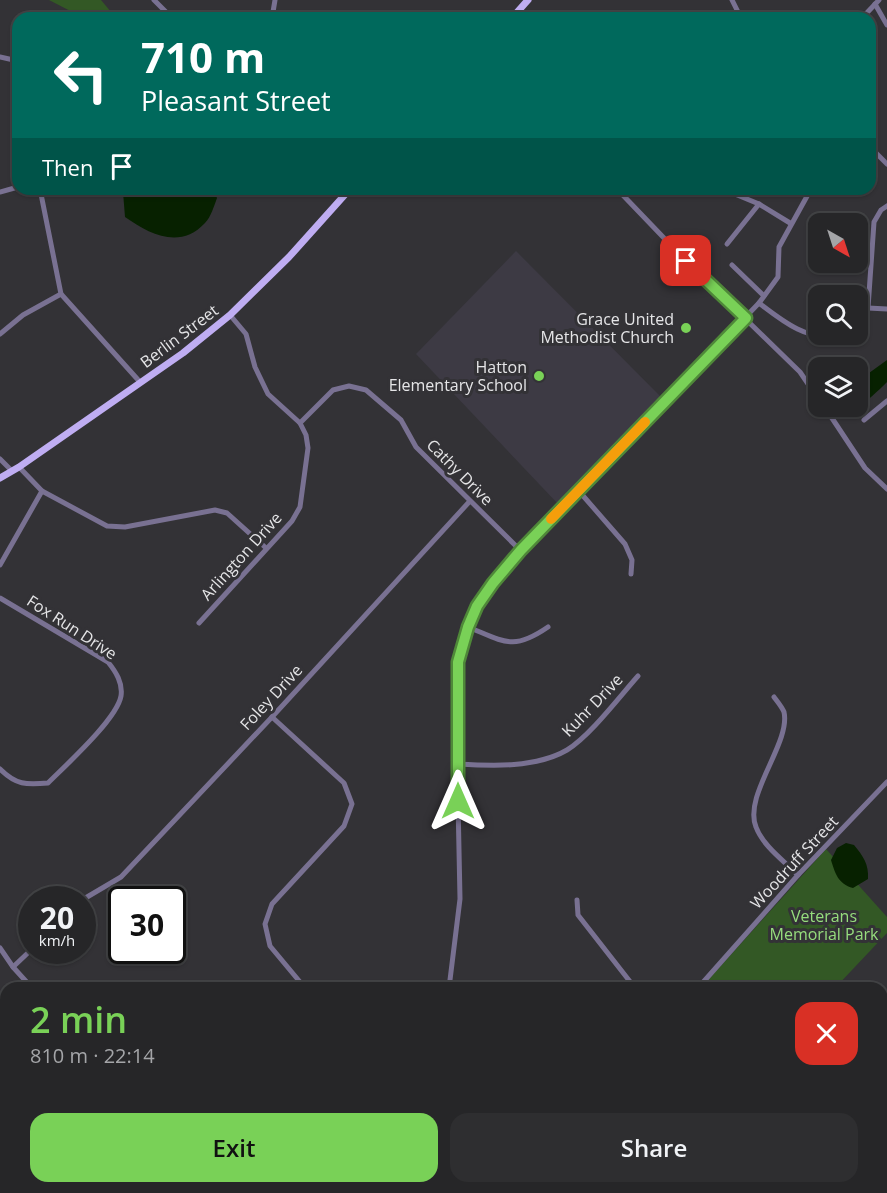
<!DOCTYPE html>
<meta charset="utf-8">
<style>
body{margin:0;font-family:"Open Sans",sans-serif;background:#2e2e30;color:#f1f3f6;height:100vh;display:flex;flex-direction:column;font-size:22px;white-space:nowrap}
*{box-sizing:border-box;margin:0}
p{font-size:20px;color:#a4a5a8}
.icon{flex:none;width:33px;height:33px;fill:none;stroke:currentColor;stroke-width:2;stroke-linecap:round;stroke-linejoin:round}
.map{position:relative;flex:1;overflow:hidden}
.sheet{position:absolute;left:0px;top:982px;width:888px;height:212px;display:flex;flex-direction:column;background:#262628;border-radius:18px 18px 0 0;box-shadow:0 2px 4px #0004,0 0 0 2px #424345}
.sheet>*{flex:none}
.banner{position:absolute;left:12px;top:12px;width:864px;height:183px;border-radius:18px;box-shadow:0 2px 4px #0004,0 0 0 2px #424345;background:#00695c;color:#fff;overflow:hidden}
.needle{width:39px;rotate:141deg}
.fabs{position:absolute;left:808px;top:213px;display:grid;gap:12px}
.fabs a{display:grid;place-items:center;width:60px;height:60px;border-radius:12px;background:#262628;box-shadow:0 2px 4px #0004,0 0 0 2px #424345;font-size:30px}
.speed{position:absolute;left:18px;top:886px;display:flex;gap:12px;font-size:30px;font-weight:700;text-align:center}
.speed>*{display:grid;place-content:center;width:78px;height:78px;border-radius:50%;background:#262628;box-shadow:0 2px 4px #0004,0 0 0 2px #424345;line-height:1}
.speed small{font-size:15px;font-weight:400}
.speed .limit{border:3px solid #111;border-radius:9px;background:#fff;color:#111}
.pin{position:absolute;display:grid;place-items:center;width:51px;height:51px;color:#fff;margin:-26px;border-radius:12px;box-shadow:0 3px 9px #0006}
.me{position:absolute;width:66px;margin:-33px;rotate:0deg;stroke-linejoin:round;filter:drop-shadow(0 0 4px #0008)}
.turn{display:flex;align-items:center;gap:21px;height:126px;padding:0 30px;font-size:27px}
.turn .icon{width:78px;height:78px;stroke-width:2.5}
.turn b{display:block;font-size:42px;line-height:51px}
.then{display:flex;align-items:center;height:57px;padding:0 30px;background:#0003;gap:12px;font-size:22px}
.round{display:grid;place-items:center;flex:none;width:63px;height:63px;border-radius:18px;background:#2e2e30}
.head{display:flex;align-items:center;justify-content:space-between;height:102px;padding:0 30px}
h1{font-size:36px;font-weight:600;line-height:45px;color:#79d157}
.cta{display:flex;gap:12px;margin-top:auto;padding:12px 30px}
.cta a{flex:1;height:69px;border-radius:18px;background:#79d157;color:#111;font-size:24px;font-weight:600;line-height:69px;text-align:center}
.cta a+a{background:#2e2e30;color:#f1f3f6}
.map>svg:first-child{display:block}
.built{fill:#3d3a44}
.green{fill:#335825}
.water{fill:#072100}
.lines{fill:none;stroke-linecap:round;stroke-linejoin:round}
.minor{stroke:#797192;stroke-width:5}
.major{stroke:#bfadf2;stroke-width:7}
.route-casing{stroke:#4f8839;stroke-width:15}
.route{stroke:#79d157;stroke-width:10}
.slow{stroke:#f59e0b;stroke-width:10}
.poi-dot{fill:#79d157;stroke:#333236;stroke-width:2}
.labels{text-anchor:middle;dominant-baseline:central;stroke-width:6;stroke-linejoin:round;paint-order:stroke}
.poi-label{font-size:16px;fill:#e5e5e7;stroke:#333236;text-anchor:end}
.street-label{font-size:16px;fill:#e5e5e7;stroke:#333236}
.park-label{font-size:16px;fill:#96dd7d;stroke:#333236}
</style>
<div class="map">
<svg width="887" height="1193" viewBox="0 0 887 1193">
<rect width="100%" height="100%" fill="#333236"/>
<path class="built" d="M516,251L663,399L559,505L416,354Z"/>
<g class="green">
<path d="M49,0H101L116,18H84Z"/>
<path d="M826,849L887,917V933L835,988H701Z"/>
<path d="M515,1188H741L748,1193H510Z"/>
</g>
<g class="water">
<path d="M125,189H213L217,198C214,206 211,217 205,223C180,250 149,234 125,217L123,192Z"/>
<path d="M887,360V382C878,392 867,399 858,410H851L849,407L858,406V381Z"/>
<path d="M846,843L854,845C863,856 869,864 868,879L853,888C838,884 835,873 831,860L837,848Z"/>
</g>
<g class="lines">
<g class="minor">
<path d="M154,0L172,18"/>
<path d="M732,0L741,18"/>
<path d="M875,4L887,25"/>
<path d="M272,18L275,0"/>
<path d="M862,18L879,0"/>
<path d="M0,57L18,61"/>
<path d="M870,147L887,164"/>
<path d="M40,189L61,294L140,382"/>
<path d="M617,189L686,261L800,372L819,400"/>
<path d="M728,189L730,192L759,204L790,223"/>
<path d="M0,192L18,187"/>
<path d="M727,244L759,204"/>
<path d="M732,265L764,296"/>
<path d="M759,303C780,319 809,343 836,334"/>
<path d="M868,308L887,309"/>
<path d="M858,323L868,308L874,222L881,210L887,206"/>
<path d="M0,334L23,315L61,294"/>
<path d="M824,406L865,468L887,489"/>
<path d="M864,420L887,401"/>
<path d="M300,423L333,390L349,386L366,390L401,420L416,447L521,551"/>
<path d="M0,459L12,471"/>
<path d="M19,467L42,491L107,526L125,527L215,510L227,513L266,548"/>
<path d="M578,490L625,544L632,560L631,574"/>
<path d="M0,565L42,491"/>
<path d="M0,598L108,662C116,672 123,683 121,696C117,719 66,765 48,783C26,785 16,785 0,769"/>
<path d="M199,623L292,521L300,507L308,448L306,435L300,423L268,394L255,367L246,334L230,315"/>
<path d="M468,627C505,642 513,651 548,627"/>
<path d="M774,697C777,701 782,707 784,712C791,743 743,795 756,827C763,846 784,861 798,875"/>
<path d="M272,717L344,783L352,804L344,826L272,904L265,924L270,946L305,988"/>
<path d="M458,764C493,766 536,768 567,750C590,736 620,696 638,676"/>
<path d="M82,900L121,877L272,717L470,501"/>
<path d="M577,900L578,915L635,988"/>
<path d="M0,948L13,967L32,988"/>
<path d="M13,967L32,949"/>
<path d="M449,988L460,899L458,801V662L468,627L478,606L493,583L521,551L759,303L778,277L779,247L811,189"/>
<path d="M698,988L798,875L887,782"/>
<path d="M882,1022L887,1020"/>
<path d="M882,1157L887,1152"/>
<path d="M275,1188L281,1193"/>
<path d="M431,1188L434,1193"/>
<path d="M40,1193L47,1188"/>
<path d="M372,1193L375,1188"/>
<path d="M504,1193L510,1188"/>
<path d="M786,1193L791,1188"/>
</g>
<g class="major">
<path d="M512,18L528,0"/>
<path d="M0,478L19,467L183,353L230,315L289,257L350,189"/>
</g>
</g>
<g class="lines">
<g class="route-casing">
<path id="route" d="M458,801V662L468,627L477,606L493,583L521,550L746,318L686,261"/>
</g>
<use href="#route" class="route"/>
<path class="slow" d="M551,519L645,422"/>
</g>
<g class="poi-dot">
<circle cx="686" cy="328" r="6"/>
<circle cx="539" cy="376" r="6"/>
</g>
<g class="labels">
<g class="poi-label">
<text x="674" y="319">Grace United<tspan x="674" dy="18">Methodist Church</tspan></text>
<text x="527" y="367">Hatton<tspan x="527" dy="18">Elementary School</tspan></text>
</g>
<g class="street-label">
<text transform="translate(179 336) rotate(-37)">Berlin Street</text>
<text transform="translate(460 472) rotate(45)">Cathy Drive</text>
<text transform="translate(241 556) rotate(-48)">Arlington Drive</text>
<text transform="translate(72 627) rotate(33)">Fox Run Drive</text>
<text transform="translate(271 697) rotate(-47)">Foley Drive</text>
<text transform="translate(592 705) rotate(-46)">Kuhr Drive</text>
<text transform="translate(794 862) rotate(-47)">Woodruff Street</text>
</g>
<g class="park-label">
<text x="824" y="916">Veterans<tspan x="824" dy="18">Memorial Park</tspan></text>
</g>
</g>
</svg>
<div class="fabs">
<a><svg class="needle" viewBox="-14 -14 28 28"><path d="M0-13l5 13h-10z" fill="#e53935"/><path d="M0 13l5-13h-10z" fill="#a4a5a8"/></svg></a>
<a><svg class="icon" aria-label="search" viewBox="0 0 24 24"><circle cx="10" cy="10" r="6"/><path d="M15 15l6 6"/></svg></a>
<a><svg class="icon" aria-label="layers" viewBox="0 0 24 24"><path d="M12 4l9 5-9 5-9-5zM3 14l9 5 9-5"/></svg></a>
</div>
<div class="speed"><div>20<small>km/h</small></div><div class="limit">30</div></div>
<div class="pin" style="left:686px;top:261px;background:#d93025"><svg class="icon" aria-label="arrive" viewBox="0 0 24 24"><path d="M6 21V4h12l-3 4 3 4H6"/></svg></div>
<svg class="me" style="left:458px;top:801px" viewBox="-20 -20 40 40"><path d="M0-17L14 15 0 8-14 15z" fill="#79d157" stroke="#fff" stroke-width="4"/></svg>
<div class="banner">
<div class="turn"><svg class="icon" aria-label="left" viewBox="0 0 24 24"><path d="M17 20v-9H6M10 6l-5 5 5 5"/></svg><div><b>710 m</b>Pleasant Street</div></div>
<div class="then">Then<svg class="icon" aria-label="arrive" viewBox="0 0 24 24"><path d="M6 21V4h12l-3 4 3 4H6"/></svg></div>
</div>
<section class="sheet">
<div class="head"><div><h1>2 min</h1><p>810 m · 22:14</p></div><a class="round" style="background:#d93025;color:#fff"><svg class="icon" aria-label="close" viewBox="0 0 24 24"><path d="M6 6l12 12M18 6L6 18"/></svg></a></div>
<div class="cta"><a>Exit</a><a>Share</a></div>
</section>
</div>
